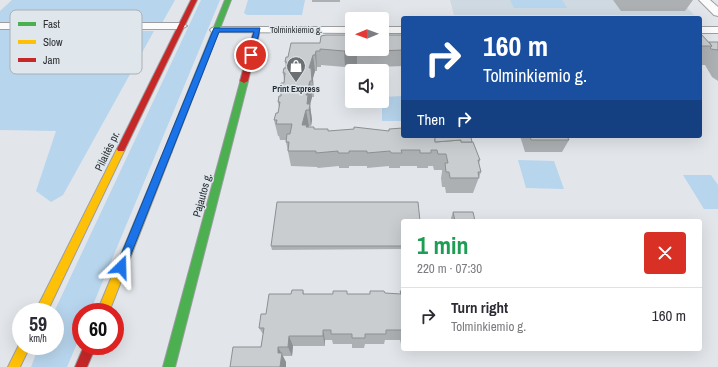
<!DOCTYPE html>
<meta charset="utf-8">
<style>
body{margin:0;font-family:"Archivo Narrow",sans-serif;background:#f2f2f3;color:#2b2b33;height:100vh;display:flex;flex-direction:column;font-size:15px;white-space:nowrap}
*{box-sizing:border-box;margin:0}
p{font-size:13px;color:#7c7c81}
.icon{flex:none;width:22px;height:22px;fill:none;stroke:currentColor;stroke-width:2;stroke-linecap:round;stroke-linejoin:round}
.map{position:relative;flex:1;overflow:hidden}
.details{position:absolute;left:401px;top:219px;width:301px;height:132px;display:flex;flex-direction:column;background:#fff;border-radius:4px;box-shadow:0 4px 16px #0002}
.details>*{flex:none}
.top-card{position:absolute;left:401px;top:16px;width:301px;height:122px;border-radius:4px;box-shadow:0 4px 16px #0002;background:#1a4fa0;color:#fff;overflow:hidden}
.needle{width:26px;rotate:269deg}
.buttons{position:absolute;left:345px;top:12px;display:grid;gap:8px}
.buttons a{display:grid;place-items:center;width:44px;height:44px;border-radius:4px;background:#fff;box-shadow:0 4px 16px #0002;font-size:20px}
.speed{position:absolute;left:12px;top:303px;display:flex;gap:8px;font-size:20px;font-weight:700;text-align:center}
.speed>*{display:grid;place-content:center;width:52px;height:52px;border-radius:50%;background:#fff;box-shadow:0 4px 16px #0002;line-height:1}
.speed small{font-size:10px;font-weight:400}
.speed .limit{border:6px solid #d22;background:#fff;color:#111}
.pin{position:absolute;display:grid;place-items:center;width:34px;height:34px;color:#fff;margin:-17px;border:2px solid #fff;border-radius:50%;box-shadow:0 1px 4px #0007}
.me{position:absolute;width:44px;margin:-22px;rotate:22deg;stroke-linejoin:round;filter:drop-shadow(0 0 3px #0008)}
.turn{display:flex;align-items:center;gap:14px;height:84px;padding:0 16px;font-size:18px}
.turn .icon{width:52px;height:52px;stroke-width:2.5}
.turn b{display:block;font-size:28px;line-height:34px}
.then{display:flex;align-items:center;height:38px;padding:0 16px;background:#0003;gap:8px;font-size:15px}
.round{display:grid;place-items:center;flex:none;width:42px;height:42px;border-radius:4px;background:#f2f2f3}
.head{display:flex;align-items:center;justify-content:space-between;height:68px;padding:0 16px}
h1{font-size:24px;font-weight:800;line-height:30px;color:#1e9e55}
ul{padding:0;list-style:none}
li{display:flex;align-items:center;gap:12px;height:56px;padding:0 16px;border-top:1px solid #e1e1e2}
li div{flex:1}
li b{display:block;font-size:15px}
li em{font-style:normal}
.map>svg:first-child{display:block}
.built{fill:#cfd9e1}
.green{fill:#b7d5ed}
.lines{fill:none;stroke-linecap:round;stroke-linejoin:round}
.street-casing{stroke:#9c9ea1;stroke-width:2}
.fast-casing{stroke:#9c9ea1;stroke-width:2}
.slow-casing{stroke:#9c9ea1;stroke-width:2}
.jam-casing{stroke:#9c9ea1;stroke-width:2}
.street{fill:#fbfbfc;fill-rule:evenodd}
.fast{fill:#4caf50;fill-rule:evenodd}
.slow{fill:#ffc107;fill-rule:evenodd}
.jam{fill:#c62828;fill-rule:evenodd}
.wall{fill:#adb0b3}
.shaded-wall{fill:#8d9092}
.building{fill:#c9cdd0;stroke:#8d9092}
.route{fill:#1a73e8;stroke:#114b97}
.labels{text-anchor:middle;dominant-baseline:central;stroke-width:3;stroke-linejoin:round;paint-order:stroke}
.far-street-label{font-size:9px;fill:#2d3033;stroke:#dfe7ed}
.far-poi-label{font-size:9px;font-weight:bold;fill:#2d3033;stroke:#dfe7ed}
.street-label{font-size:11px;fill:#2d3033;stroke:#dfe7ed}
.key{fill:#dfe7ed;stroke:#aab0b5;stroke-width:1}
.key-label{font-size:11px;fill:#2d3033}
</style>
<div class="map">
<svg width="718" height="367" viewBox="0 0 718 367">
<rect width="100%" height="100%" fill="#e2e6ea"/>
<path class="built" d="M450,0H680L694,15H454Z"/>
<g class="green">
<path d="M12,0H175L162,23H0V11Z"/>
<path d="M201,0H220L90,312H81V334L67,367H31L39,346H55L54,312Z"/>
<path d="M248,0H305L302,15H247L244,13Z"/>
<path d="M510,0H562L567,8H514Z"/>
<path d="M0,30L154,31L63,195L51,202L36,191L56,131L0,130Z"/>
<path d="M403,96V121H382V97Z"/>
<path d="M518,160L554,161L564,189L526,188Z"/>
<path d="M683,175H711L718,185V209H704Z"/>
</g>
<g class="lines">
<g class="street-casing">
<g id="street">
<path d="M699,0H710L718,7V16L714,15Z"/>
<path d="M0,23H181L187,26L181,29H0Z"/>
<path d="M216,27H352V33L212,32L210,30L212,28Z"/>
<rect x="382" y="27" width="21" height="6"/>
<rect x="700" y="27" width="18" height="6"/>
</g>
</g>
<g class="fast-casing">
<g id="fast">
<path d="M225,0H231L172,151L171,153H165L164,151Z"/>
<path d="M241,79H244L248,81L175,367H163Z"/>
</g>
</g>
<g class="slow-casing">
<g id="slow">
<path d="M121,146L125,149L47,312H35L117,149Z"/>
<path d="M168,148L172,151L109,312H97L164,151Z"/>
<path d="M21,341V346H30L20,367H8Z"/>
</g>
</g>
<g class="jam-casing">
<g id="jam">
<path d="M191,0H197L125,149L124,151H118L117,149Z"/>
<path d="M257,28L260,30L248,81L244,83L240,81L254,30Z"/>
<path d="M84,346H96L87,367H75Z"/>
</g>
</g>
<use href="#street" class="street"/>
<use href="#fast" class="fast"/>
<use href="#slow" class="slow"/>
<use href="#jam" class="jam"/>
</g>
<g class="wall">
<rect x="312" y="0" width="28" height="2"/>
<path d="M613,0H693L685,11H621Z"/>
<path d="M700,34L709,42H718V81L712,77L705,65H700Z"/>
<path d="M403,35V66L377,67L357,65L345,67L321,65V67H317V71H315L313,78L314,97H312L310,105L312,120L311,126H309L308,127H314V129L328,131L435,137H454L455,136H464V137L472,142L480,160L479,164L481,172L473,193H446L445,187H442L441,178L442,172V170H434L433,166H428V168H417V166H400V168H389V166L367,168V166H349V168H339V166L318,168L317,167L291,166L286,142V140H280L279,136H278L274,120L278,113L279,108L278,102L281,96L284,83V80L283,73L286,68L285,62L288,57L291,43L352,49H382Z"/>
<path d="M520,136H567L569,140L562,152H525Z"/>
<path d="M453,212L475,221H452L451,218Z"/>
<path d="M403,221V249L272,250L271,246Z"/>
<path d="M303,290L304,294H400V291H403V344H401L400,340H385L384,344H365L364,348H352V344H333L332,340H325V346H293L292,356H283L286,362L261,347L263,334L259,328L266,314L291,294Z"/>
</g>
<g class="shaded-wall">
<path d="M354,49H357V65L345,67L344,51Z"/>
<path d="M316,51L317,67V71L315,55Z"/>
<path d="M313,55L315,71L313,78L314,97L312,79L309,68Z"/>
<path d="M310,81L312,97L310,105L312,120L311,126L309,110H308V111L306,95Z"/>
<path d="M306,110L309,126L307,131L302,125Z"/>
<path d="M323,330L325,340V346L323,336Z"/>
<path d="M289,336L293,346L292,356L288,347Z"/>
<path d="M278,347L286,362V367H280L278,353Z"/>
</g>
<g class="building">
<path d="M700,34H701L712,46H700Z"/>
<path d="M326,35H352V49H354L344,51L320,49V51H316L315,55H313L309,68H311L312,81H310L306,95H308L307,104H310L309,110H306L302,125H307L306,127H314V129H328V131L354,129V127L389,131V129L403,128V136H435V142L461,140V142H473L480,160H478L481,172H478L479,178H450L449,172H446L445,163H448L446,154H438L437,150H431V153H420V150H401L402,153H391L390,151L367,153V151H349V153H338V151L316,153V151H288L289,142H286L287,134H290L292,124H276L277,120H274L276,113H278L280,102H278L279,96H281V83H284L285,73H283L284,68H286L287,62H285L286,57H288L291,43H320L321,36Z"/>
<path d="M382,35H403V50L377,51L360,49H382Z"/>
<path d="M709,42H718V50L711,49L710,48L712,46Z"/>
<path d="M456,136H464V137H471L472,142H461V140L435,142V137H456Z"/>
<path d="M530,136H567L569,140H531Z"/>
<path d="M277,202H418L420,221H403V246H271Z"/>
<path d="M453,212H473L475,221H455Z"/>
<path d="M292,290H303V294H333V291H347V294H370V291H384L385,293L401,294L400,291H403V330H386V334H365V338H352V334H331V330H323V336H289L288,347H278V353H282L280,367H230L233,347H261L264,328H259L261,314H266L269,294H291Z"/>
</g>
<path class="route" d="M214,28H260L254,55L251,57L247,55L254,32H219L126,267L125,271L121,272L117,271L116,267Z"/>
<defs>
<g id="shop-pin" transform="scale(1)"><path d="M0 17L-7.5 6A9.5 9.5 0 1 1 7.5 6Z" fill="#6c7073" stroke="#dfe7ed"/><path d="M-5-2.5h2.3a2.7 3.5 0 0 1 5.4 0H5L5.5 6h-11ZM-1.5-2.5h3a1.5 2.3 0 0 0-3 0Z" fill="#fff"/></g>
</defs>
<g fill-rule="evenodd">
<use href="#shop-pin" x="296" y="66"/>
</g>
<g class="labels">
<g class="far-street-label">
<text x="296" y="30">Tolminkiemio g.</text>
</g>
<g class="far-poi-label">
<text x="296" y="89">Print Express</text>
</g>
<g class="street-label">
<text transform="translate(107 151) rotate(-64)">Pilaitės pr.</text>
<text transform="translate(202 195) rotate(-75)">Pajautos g.</text>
</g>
</g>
<rect x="10" y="10" width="132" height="64" rx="6" class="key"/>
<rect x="18" y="22" width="18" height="4" fill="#4caf50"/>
<rect x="18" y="40" width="18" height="4" fill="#ffc107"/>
<rect x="18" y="58" width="18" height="4" fill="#c62828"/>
<g class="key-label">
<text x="43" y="28">Fast</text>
<text x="43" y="46">Slow</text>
<text x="43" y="64">Jam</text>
</g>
</svg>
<div class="buttons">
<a><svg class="needle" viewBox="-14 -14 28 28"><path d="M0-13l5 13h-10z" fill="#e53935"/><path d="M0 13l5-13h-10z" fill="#7c7c81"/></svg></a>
<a><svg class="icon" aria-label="sound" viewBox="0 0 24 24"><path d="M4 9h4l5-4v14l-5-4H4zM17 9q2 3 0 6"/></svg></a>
</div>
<div class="speed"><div>59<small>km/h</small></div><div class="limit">60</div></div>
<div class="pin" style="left:251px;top:55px;background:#d93025"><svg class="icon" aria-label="arrive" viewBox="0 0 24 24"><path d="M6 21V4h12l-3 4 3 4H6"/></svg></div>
<svg class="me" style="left:121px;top:267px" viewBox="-20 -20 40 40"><path d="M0-17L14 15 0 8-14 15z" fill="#1a73e8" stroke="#fff" stroke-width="4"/></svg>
<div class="top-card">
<div class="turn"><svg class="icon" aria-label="right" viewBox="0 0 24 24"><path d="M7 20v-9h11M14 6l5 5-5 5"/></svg><div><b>160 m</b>Tolminkiemio g.</div></div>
<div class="then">Then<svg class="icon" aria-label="right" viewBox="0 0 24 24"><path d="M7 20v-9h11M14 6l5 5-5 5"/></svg></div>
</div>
<section class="details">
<div class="head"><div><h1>1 min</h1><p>220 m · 07:30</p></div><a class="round" style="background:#d93025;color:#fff"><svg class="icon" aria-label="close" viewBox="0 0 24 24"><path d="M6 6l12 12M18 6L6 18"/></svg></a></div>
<ul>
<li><svg class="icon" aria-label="right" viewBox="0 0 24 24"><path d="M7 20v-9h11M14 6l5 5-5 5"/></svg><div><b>Turn right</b><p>Tolminkiemio g.</p></div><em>160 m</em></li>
</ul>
</section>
</div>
